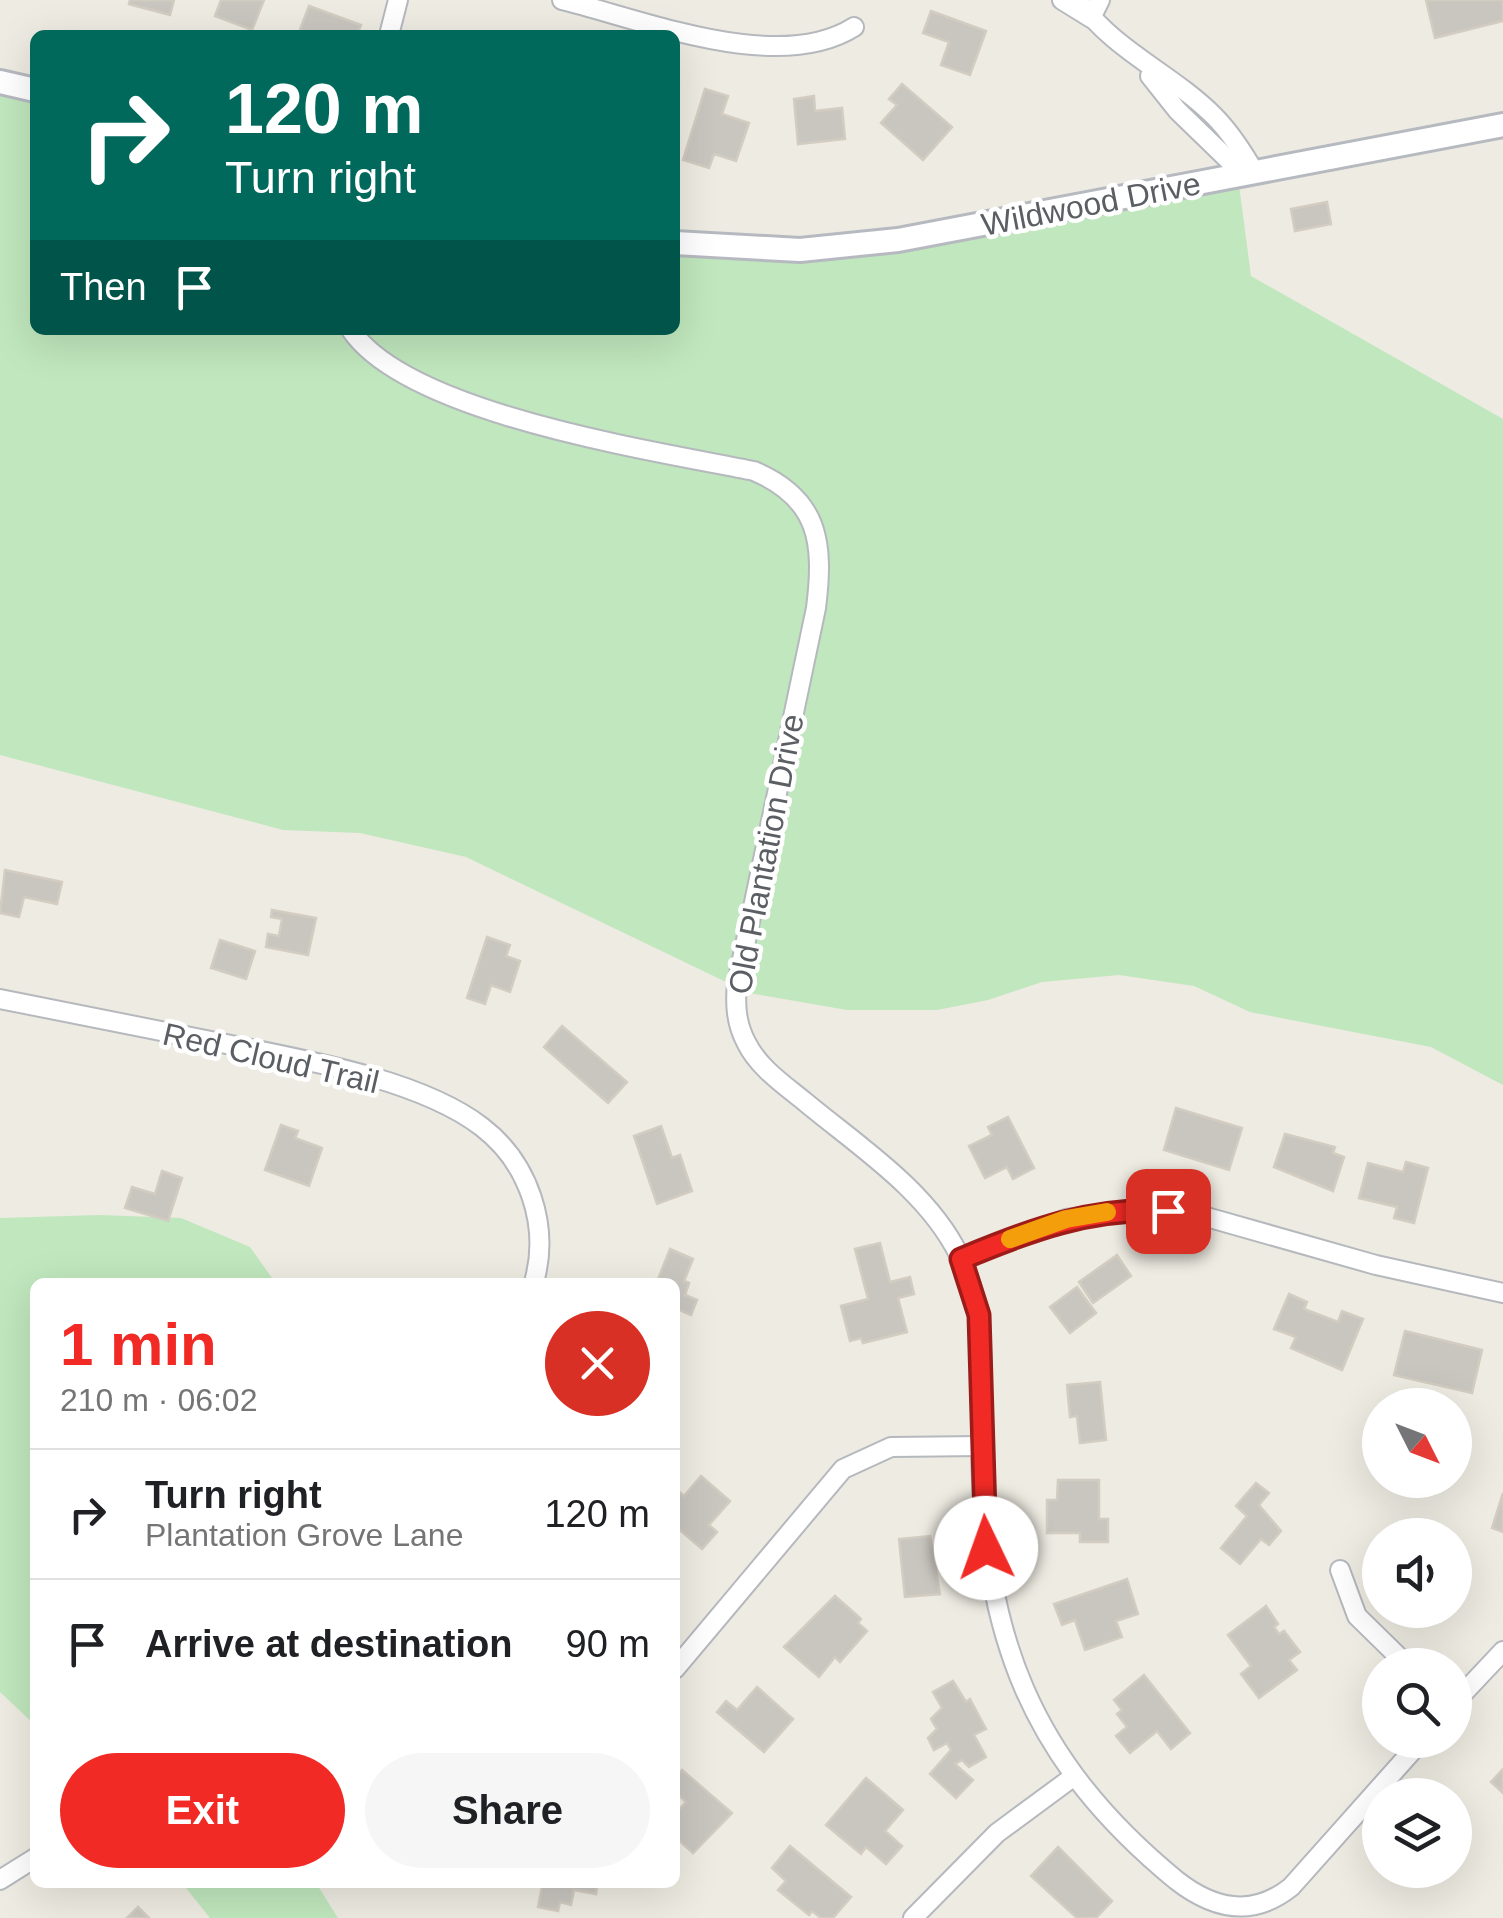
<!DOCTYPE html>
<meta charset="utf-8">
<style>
body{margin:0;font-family:Helvetica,sans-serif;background:#f6f6f6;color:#202124;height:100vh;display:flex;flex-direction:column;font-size:38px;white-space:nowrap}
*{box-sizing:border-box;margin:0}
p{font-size:32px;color:#757577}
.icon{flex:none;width:55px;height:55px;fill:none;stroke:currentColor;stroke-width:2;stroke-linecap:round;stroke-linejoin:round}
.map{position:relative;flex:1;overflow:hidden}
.details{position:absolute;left:30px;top:1278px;width:650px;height:610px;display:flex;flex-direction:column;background:#fff;border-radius:15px;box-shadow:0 10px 40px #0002}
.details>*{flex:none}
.top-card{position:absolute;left:30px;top:30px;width:650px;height:305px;border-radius:15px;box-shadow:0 10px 40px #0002;background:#00695c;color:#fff;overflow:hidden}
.needle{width:65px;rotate:132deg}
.tools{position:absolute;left:1362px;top:1388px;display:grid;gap:20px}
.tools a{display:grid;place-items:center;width:110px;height:110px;border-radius:50%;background:#fff;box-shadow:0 10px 40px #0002;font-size:50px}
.pin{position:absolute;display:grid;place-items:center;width:85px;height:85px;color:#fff;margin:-42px;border-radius:20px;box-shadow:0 5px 15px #0006}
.me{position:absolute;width:110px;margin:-55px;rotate:357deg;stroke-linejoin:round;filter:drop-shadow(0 0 8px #0008)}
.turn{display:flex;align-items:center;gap:35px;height:210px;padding:0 30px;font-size:45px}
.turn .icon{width:130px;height:130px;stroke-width:2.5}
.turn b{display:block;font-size:70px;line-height:85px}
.then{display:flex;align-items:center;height:95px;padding:0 30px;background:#0003;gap:20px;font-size:38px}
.round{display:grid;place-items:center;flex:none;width:105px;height:105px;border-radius:52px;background:#f6f6f6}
.head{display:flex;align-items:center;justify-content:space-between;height:170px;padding:0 30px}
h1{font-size:60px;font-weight:600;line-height:75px;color:#f12a25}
.primary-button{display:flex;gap:20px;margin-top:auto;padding:20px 30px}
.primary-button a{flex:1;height:115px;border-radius:60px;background:#f12a25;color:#fff;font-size:40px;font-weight:600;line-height:115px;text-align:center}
.primary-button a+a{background:#f6f6f6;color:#202124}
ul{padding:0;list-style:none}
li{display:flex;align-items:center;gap:30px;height:130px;padding:0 30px;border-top:2px solid #e0e0e0}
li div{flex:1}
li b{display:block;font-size:38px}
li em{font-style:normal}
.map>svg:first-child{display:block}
.green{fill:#c0e7bd}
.building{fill:#c9c6c0;stroke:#d3ccc1;stroke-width:2.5}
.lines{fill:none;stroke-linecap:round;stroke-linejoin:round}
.street-casing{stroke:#b5b9be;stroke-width:22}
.secondary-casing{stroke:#b6bac0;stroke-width:28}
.street{stroke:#fff;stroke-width:18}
.secondary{stroke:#fff;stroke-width:22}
.route-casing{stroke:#9d1b18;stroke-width:25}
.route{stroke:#f12a25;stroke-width:18}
.slow{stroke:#f59e0b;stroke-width:18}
.labels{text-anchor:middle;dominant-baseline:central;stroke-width:9;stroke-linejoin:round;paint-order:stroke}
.street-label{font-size:32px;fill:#5b5f64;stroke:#fff}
</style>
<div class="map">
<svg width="1503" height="1918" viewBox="0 0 1503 1918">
<rect width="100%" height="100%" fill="#eeebe2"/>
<g class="green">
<path d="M0,91L35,99V330H675V252L802,259L1239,185L1251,276L1503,419V1085L1431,1047L1250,1012L1194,986L1119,975L1042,982L988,1000L937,1010H847L749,993L466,857L360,833L283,830L0,755Z"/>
<path d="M99,1215L181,1218L250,1247L275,1282H35V1725L0,1692V1218Z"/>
<path d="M182,1883H316L338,1918H210Z"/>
</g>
<g class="building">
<path d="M130,0H174L170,15L129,4Z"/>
<path d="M221,0H264L252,30L215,16Z"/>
<path d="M1426,0H1503V21L1435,38Z"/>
<path d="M309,6L361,25L357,35H298Z"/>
<path d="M931,11L986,31L970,75L941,65L949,42L923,33Z"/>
<path d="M902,84L952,127L923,160L881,123L897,105L889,99Z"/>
<path d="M705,89L728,96L722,114L749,123L736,161L714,154L709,168L683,160Z"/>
<path d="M814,96L815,111L842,108L845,139L798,144L794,99Z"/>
<path d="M1327,202L1331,224L1295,231L1291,209Z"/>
<path d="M5,870L62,882L57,904L24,897L19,917L0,913Z"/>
<path d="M272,910L316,918L308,955L266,947L268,934L279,936L282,919L271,917Z"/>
<path d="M487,937L510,945L506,956L520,961L510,992L491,985L485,1004L467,998Z"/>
<path d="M220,940L255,951L246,979L211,968Z"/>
<path d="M562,1026L627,1082L608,1103L544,1047Z"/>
<path d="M1176,1108L1242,1128L1229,1170L1164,1150Z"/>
<path d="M1008,1117L1034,1168L1013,1179L1007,1167L985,1178L969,1146L992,1135L988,1127Z"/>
<path d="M281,1125L298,1131L295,1138L322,1148L309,1186L265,1170Z"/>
<path d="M661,1126L672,1158L680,1155L692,1191L657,1204L634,1136Z"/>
<path d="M1285,1134L1335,1147L1333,1153L1344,1157L1333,1191L1274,1167Z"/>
<path d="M1406,1162L1428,1168L1414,1223L1394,1218L1397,1207L1359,1198L1368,1163L1403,1172Z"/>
<path d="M162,1171L182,1178L168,1221L125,1208L132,1187L155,1194Z"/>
<path d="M880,1243L890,1282L910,1277L914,1294L898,1298L907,1332L863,1343L861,1338L850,1341L841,1306L868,1299L855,1249Z"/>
<path d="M670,1249L693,1259L684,1281L689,1283L685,1295L697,1300L691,1315L675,1308V1282H657Z"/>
<path d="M1117,1255L1131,1276L1093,1303L1079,1282Z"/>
<path d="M1077,1287L1096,1313L1070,1333L1050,1307Z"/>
<path d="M1289,1294L1307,1302L1304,1309L1338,1322L1342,1311L1363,1319L1342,1370L1291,1348L1296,1337L1274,1329Z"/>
<path d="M1405,1331L1482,1350L1472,1393L1394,1375Z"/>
<path d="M1100,1382L1106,1440L1080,1443L1077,1416L1070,1417L1067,1385Z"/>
<path d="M701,1476L730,1501L709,1525L717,1532L702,1549L675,1526V1488L684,1496Z"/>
<path d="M1058,1480H1099V1519H1108V1542H1080V1533H1047V1500H1057Z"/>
<path d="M1256,1483L1269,1493L1259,1505L1281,1531L1269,1545L1261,1539L1240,1564L1221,1548L1247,1516L1236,1506Z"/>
<path d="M1503,1493V1532L1492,1528Z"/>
<path d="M930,1536L940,1594L905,1597L899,1539Z"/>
<path d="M1127,1579L1138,1614L1116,1621L1122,1637L1085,1650L1075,1620L1062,1625L1054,1604Z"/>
<path d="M835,1596L861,1619L858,1623L867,1631L840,1662L835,1657L819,1677L784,1647Z"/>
<path d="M1266,1606L1278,1624L1274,1627L1279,1634L1284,1631L1300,1652L1289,1660L1297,1670L1259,1698L1241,1674L1251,1666L1228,1635Z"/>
<path d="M1144,1675L1190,1733L1171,1749L1157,1731L1130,1753L1116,1736L1127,1727L1117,1714L1122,1710L1114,1700Z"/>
<path d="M953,1681L966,1702L970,1699L986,1729L974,1735L986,1757L969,1767L962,1760L955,1764L973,1780L956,1798L930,1774L951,1750L947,1743L934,1750L928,1738L937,1729L931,1719L942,1708L933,1692Z"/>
<path d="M757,1687L793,1719L764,1752L717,1712L726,1701L737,1710Z"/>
<path d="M1503,1769V1793L1491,1782Z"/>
<path d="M682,1770L732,1813L693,1853L675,1837V1814L686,1802L675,1792V1778Z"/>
<path d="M866,1778L903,1810L885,1831L902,1846L886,1864L866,1847L861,1854L826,1825Z"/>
<path d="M790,1846L851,1897L833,1918H821L812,1911L809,1915L778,1890L786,1881L772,1868Z"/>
<path d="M1058,1847L1112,1901L1096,1918H1077L1031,1876Z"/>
<path d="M543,1882H598L596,1894L574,1890L571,1905L560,1902L558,1911L538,1907Z"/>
<path d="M138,1907L149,1918H127Z"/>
</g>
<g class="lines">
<g class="street-casing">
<g id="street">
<path d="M562,0C644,20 778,75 854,27"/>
<path d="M1062,0L1091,18L1100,0"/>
<path d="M1078,0C1114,51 1171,73 1214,116C1231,133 1243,152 1255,173"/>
<path d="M389,35L398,0"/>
<path d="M1150,76L1177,110L1244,175"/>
<path d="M351,330C408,414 655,451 754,471C820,499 824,544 816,608L737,983C735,1004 736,1023 746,1042C758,1067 783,1084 804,1101C858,1146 927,1190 959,1255C990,1317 980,1382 981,1448C983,1635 1030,1760 1176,1880C1213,1909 1252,1918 1291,1887L1422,1740"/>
<path d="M0,999C72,1014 144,1028 216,1042C294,1058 419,1078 482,1127C529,1163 550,1226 534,1282"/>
<path d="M961,1259L1066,1219L1141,1209L1210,1218L1376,1265L1503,1293"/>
<path d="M1340,1570L1357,1616L1407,1665"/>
<path d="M675,1669L843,1469L891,1447L981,1446"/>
<path d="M1455,1702L1503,1651"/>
<path d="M0,1880L35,1858"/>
<path d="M913,1918L997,1833L1073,1777"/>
</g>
</g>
<g class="secondary-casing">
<g id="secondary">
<path d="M0,82L35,90"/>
<path d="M675,243L800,250L898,240L1503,125"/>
</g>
</g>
<use href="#street" class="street"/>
<use href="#secondary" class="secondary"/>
</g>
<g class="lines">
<g class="route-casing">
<path id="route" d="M986,1548L979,1315L961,1259C1030,1230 1092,1207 1168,1211"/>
</g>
<use href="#route" class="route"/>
<path class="slow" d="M1010,1239L1066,1219L1107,1212"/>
</g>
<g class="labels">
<g class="street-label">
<text transform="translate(1091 204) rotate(-11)">Wildwood Drive</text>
<text transform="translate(766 854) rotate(-79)">Old Plantation Drive</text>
<text transform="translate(271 1058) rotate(13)">Red Cloud Trail</text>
</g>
</g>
</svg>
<div class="tools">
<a><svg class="needle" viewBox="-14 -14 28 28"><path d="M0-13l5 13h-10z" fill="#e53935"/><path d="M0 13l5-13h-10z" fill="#757577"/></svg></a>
<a><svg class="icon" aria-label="sound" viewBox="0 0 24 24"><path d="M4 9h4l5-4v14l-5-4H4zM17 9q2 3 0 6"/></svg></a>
<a><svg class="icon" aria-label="search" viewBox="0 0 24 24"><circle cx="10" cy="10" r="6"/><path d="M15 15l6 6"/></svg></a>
<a><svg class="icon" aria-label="layers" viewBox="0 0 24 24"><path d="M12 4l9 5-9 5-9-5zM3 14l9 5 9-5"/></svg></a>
</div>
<div class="pin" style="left:1168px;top:1211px;background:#d93025"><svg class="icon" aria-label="arrive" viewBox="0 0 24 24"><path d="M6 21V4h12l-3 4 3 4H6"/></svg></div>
<svg class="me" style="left:986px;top:1548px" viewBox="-20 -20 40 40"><circle r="19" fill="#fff"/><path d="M0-13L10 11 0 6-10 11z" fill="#f12a25"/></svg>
<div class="top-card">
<div class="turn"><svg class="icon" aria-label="right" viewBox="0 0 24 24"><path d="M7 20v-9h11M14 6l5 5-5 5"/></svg><div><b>120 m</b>Turn right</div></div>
<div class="then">Then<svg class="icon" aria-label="arrive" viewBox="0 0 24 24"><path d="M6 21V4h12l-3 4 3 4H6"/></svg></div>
</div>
<section class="details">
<div class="head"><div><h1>1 min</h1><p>210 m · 06:02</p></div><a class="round" style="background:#d93025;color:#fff"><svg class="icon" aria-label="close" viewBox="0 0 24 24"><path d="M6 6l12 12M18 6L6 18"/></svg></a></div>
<ul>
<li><svg class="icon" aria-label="right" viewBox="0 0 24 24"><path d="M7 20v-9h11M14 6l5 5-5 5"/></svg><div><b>Turn right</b><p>Plantation Grove Lane</p></div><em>120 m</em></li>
<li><svg class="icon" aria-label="arrive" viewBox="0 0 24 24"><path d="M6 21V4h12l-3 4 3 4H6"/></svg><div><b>Arrive at destination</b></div><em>90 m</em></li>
</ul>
<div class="primary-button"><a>Exit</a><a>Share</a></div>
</section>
</div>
